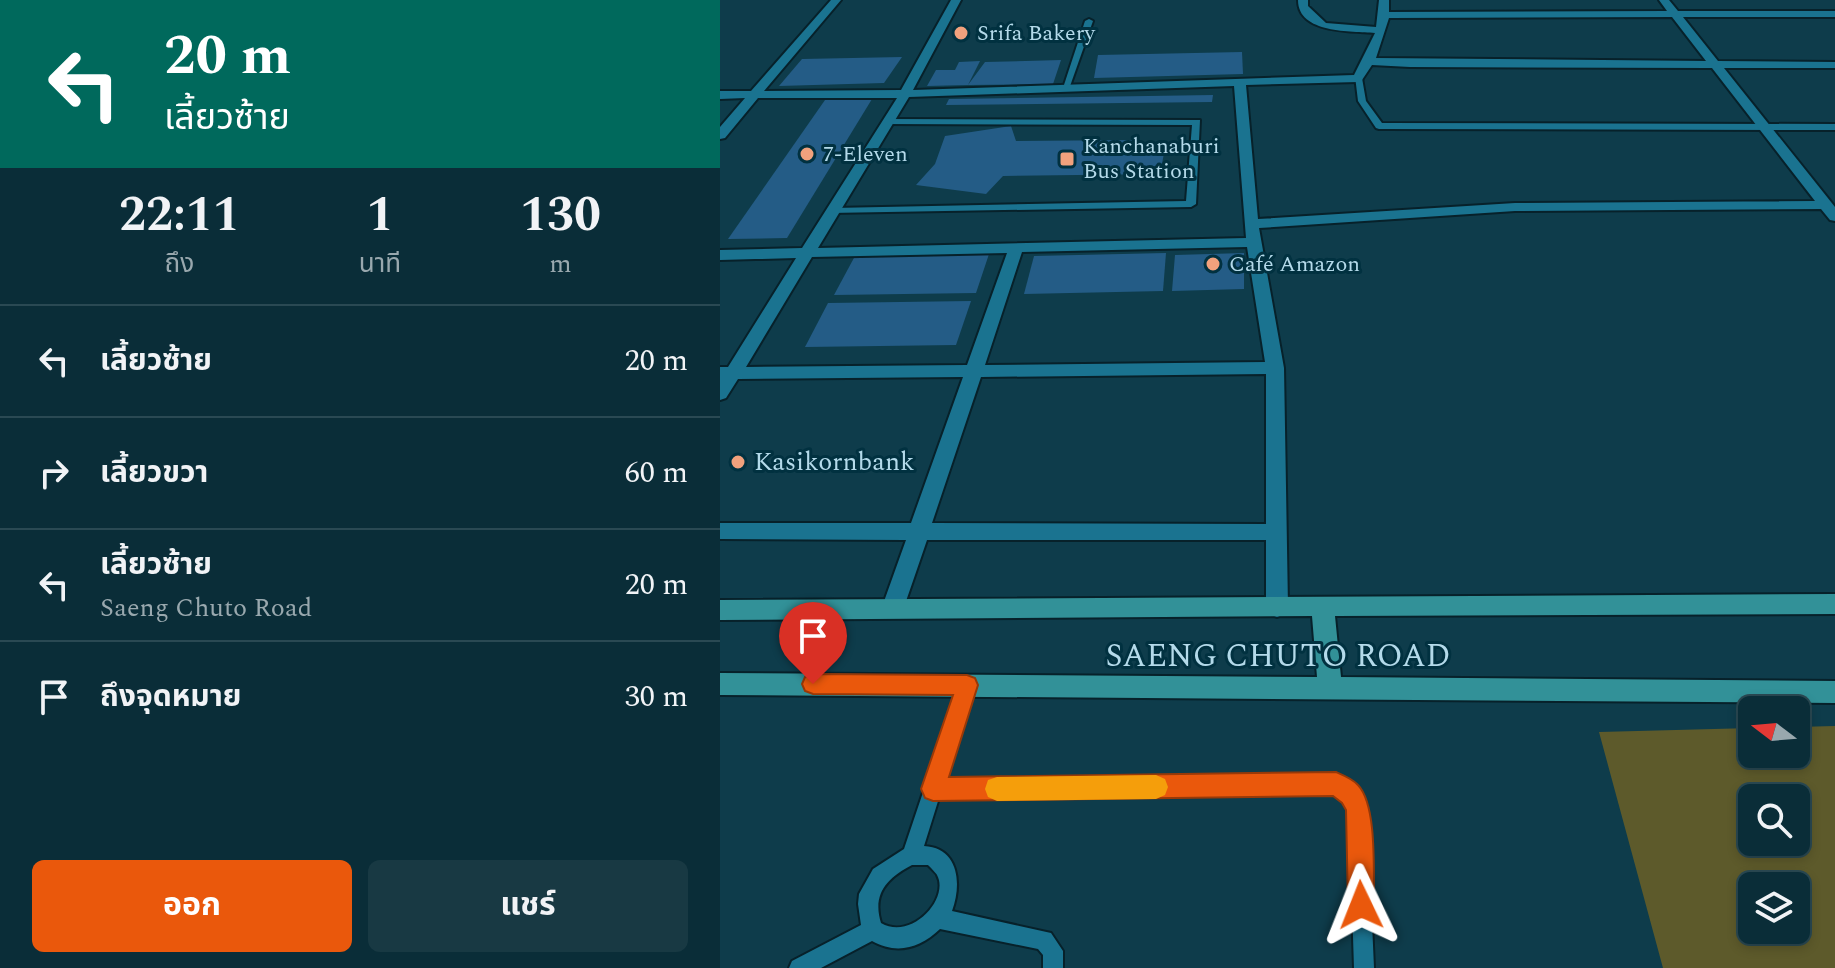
<!DOCTYPE html>
<html lang="th">
<meta charset="utf-8">
<style>
body{margin:0;font-family:Spectral,"Noto Sans Thai",serif;background:#183943;color:#f1f3f6;height:100vh;display:flex;flex-direction:column;font-size:30px;white-space:nowrap}
*{box-sizing:border-box;margin:0}
p{font-size:26px;color:#99a8ae}
.icon{flex:none;width:44px;height:44px;fill:none;stroke:currentColor;stroke-width:2;stroke-linecap:round;stroke-linejoin:round}
.map{position:relative;flex:1;overflow:hidden}
.panel{display:flex;flex-direction:column;background:#0a2d38;width:720px}
.panel>*{flex:none}
.top-card{background:#00695c;color:#fff;overflow:hidden}
.needle{width:52px;rotate:286deg}
.tools{position:absolute;left:1018px;top:696px;display:grid;gap:16px}
.tools a{display:grid;place-items:center;width:72px;height:72px;border-radius:12px;background:#0a2d38;box-shadow:0 4px 12px #0003,0 0 0 2px #2a4953;font-size:40px}
.pin{position:absolute;display:grid;place-items:center;width:68px;height:68px;color:#fff;margin:-82px -34px;border-radius:50% 50% 50% 0;rotate:-45deg;box-shadow:0 0 8px #0007}
.pin .icon{rotate:45deg}
.me{position:absolute;width:88px;margin:-44px;rotate:358deg;stroke-linejoin:round;filter:drop-shadow(0 0 6px #0008)}
.turn{display:flex;align-items:center;gap:28px;height:168px;padding:0 32px;font-size:36px}
.turn .icon{width:104px;height:104px;stroke-width:2.5}
.turn b{display:block;font-size:56px;line-height:68px}
.eta{display:flex;justify-content:space-evenly;align-items:center;height:136px;text-align:center}
.eta b{font-size:48px;font-weight:700;line-height:56px}
.button{display:flex;gap:16px;margin-top:auto;padding:16px 32px}
.button a{flex:1;height:92px;border-radius:12px;background:#ea580c;color:#fff;font-size:32px;font-weight:700;line-height:92px;text-align:center}
.button a+a{background:#183943;color:#f1f3f6}
ul{padding:0;list-style:none}
li{display:flex;align-items:center;gap:24px;height:112px;padding:0 32px;border-top:2px solid #2a4953}
li div{flex:1}
li b{display:block;font-size:30px}
li em{font-style:normal}
main{display:flex;flex:1;min-height:0}
.map>svg:first-child{display:block}
.green{fill:#5d5a2b;fill-rule:evenodd}
.building{fill:#245c86}
.lines{fill:none;stroke-linecap:round;stroke-linejoin:round}
.service-casing{stroke:#07212a;stroke-width:4}
.minor-casing{stroke:#07212a;stroke-width:4}
.secondary-casing{stroke:#07212a;stroke-width:4}
.service{fill:#1a7390;fill-rule:evenodd}
.minor{fill:#1a7390;fill-rule:evenodd}
.secondary{fill:#329198;fill-rule:evenodd}
.route{fill:#ea580c;stroke:#983908;stroke-width:2}
.slow{fill:#f59e0b}
.poi-dot{fill:#f1a17d;stroke:#013140;stroke-width:3}
.labels{text-anchor:middle;dominant-baseline:central;stroke-width:6;stroke-linejoin:round;paint-order:stroke}
.far-poi-label{font-size:22px;fill:#b4daea;stroke:#013140;text-anchor:start}
.poi-label{font-size:26px;fill:#b4daea;stroke:#013140;text-anchor:start}
.near-street-label{font-size:32px;fill:#b4daea;stroke:#013140}
</style>
<main>
<section class="panel">
<div class="top-card">
<div class="turn"><svg class="icon" aria-label="left" viewBox="0 0 24 24"><path d="M17 20v-9H6M10 6l-5 5 5 5"/></svg><div><b>20 m</b>เลี้ยวซ้าย</div></div>
</div>
<div class="eta">
<div><b>22:11</b><p>ถึง</p></div>
<div><b>1</b><p>นาที</p></div>
<div><b>130</b><p>m</p></div>
</div>
<ul>
<li><svg class="icon" aria-label="left" viewBox="0 0 24 24"><path d="M17 20v-9H6M10 6l-5 5 5 5"/></svg><div><b>เลี้ยวซ้าย</b></div><em>20 m</em></li>
<li><svg class="icon" aria-label="right" viewBox="0 0 24 24"><path d="M7 20v-9h11M14 6l5 5-5 5"/></svg><div><b>เลี้ยวขวา</b></div><em>60 m</em></li>
<li><svg class="icon" aria-label="left" viewBox="0 0 24 24"><path d="M17 20v-9H6M10 6l-5 5 5 5"/></svg><div><b>เลี้ยวซ้าย</b><p>Saeng Chuto Road</p></div><em>20 m</em></li>
<li><svg class="icon" aria-label="arrive" viewBox="0 0 24 24"><path d="M6 21V4h12l-3 4 3 4H6"/></svg><div><b>ถึงจุดหมาย</b></div><em>30 m</em></li>
</ul>
<div class="button"><a>ออก</a><a>แชร์</a></div>
</section>
<div class="map">
<svg width="1115" height="968" viewBox="0 0 1115 968">
<rect width="100%" height="100%" fill="#0e3c4b"/>
<path class="green" d="M1115,726V968H943L879,732L1032,728V754H1076V727ZM1032,798H1076V842H1032ZM1032,886H1076V930H1032Z"/>
<g class="building">
<path d="M522,52L523,74L374,78L378,55Z"/>
<path d="M182,57L164,83L59,86L82,59Z"/>
<path d="M341,60L333,84L248,85L207,86L216,70H235L239,62L260,61L248,85L265,62Z"/>
<path d="M493,95L492,102L226,105L229,99Z"/>
<path d="M152,99L67,238L8,239L105,100Z"/>
<path d="M291,126L296,141L412,140L411,147L445,148L440,174L283,176L266,194L196,185L215,164L225,136Z"/>
<path d="M446,253L443,291L304,294L314,256Z"/>
<path d="M524,253V289L452,291L455,255Z"/>
<path d="M269,254L256,293L114,295L135,256Z"/>
<path d="M251,301L236,345L85,347L108,303Z"/>
</g>
<g class="lines">
<g class="service-casing">
<g id="service">
<path d="M369,19L373,21L349,89L342,91L365,21Z"/>
<path d="M635,76L642,78L646,101L662,123L1115,124V130L659,129L656,128L638,101Z"/>
<path d="M167,119L480,120L476,204L471,207L109,213V209L113,208L466,201L472,125L164,124L163,122Z"/>
<path d="M247,677L253,680L255,685L225,780L616,775L638,788L647,809L654,968H634L629,810L624,800L613,793L219,798L204,846C239,848 242,884 232,911L331,933L343,951V968H323V955L318,949L220,929C200,948 177,955 152,941L101,968H69L72,961L141,925L138,904L139,894L153,869L184,849L239,685L241,680ZM192,865H208C209,866 217,874 217,875C230,899 191,941 161,923C152,894 167,878 192,865Z"/>
</g>
</g>
<g class="minor-casing">
<path id="minor" d="M111,0H121L44,91L181,90L231,0H241L193,90L634,75L655,33C632,31 578,34 578,0H588V6L606,23L656,27L659,0H669V12L947,11L939,0H949L958,11H1115V17H963L998,61L1115,62V68H1004L1115,207V221L1110,220L1101,209L795,211L539,228L564,368L568,607L565,614L557,617L549,614L546,607V540H207L184,607L181,614L173,617L165,614L162,607L186,540L0,539V523H191L243,377L18,379L6,398L0,400V367H8L76,258L0,260V250L82,248L177,98H38L5,138L0,139V127L25,98L0,99V91H31ZM952,17L986,61L656,58L669,18ZM652,65L690,67L992,68L1095,201L795,203L538,219L526,85L638,82L642,80ZM514,86L526,238L98,248L189,97ZM527,247L545,362L265,365L302,252ZM287,253L247,365L26,367L92,257ZM546,374V524L212,523L261,377Z"/>
</g>
<g class="secondary-casing">
<path id="secondary" d="M1115,594V614L615,616L621,677L1115,681V703L0,695V673L597,677L592,616L0,620V600Z"/>
</g>
<use href="#service" class="service"/>
<use href="#minor" class="minor"/>
<use href="#secondary" class="secondary"/>
</g>
<path class="route" d="M93,674L247,675L255,678L258,685L229,777L616,772C623,775 633,779 638,785C658,806 653,876 654,905L651,914L641,918L632,914L628,905L626,810L622,803L613,796L213,801L205,798L201,789L233,695L93,694L85,691L82,684L85,677Z"/>
<path class="slow" d="M436,775L445,779L448,787L445,795L436,799L277,801L268,797L265,789L268,780L277,777Z"/>
<g class="poi-dot">
<circle cx="241" cy="33" r="8"/>
<circle cx="87" cy="154" r="8"/>
<rect x="339" y="151" width="16" height="16" rx="4"/>
<circle cx="493" cy="264" r="8"/>
<circle cx="18" cy="462" r="8"/>
</g>
<g class="labels">
<g class="far-poi-label">
<text x="257" y="33">Srifa Bakery</text>
<text x="363" y="146">Kanchanaburi<tspan x="363" dy="25">Bus Station</tspan></text>
<text x="103" y="154">7-Eleven</text>
<text x="509" y="264">Café Amazon</text>
</g>
<g class="poi-label">
<text x="34" y="462">Kasikornbank</text>
</g>
<g class="near-street-label">
<text x="558" y="656">SAENG CHUTO ROAD</text>
</g>
</g>
</svg>
<div class="tools">
<a><svg class="needle" viewBox="-14 -14 28 28"><path d="M0-13l5 13h-10z" fill="#e53935"/><path d="M0 13l5-13h-10z" fill="#99a8ae"/></svg></a>
<a><svg class="icon" aria-label="search" viewBox="0 0 24 24"><circle cx="10" cy="10" r="6"/><path d="M15 15l6 6"/></svg></a>
<a><svg class="icon" aria-label="layers" viewBox="0 0 24 24"><path d="M12 4l9 5-9 5-9-5zM3 14l9 5 9-5"/></svg></a>
</div>
<div class="pin" style="left:93px;top:684px;background:#d93025"><svg class="icon" aria-label="arrive" viewBox="0 0 24 24"><path d="M6 21V4h12l-3 4 3 4H6"/></svg></div>
<svg class="me" style="left:641px;top:905px" viewBox="-20 -20 40 40"><path d="M0-17L14 15 0 8-14 15z" fill="#ea580c" stroke="#fff" stroke-width="4"/></svg>
</div>
</main>
